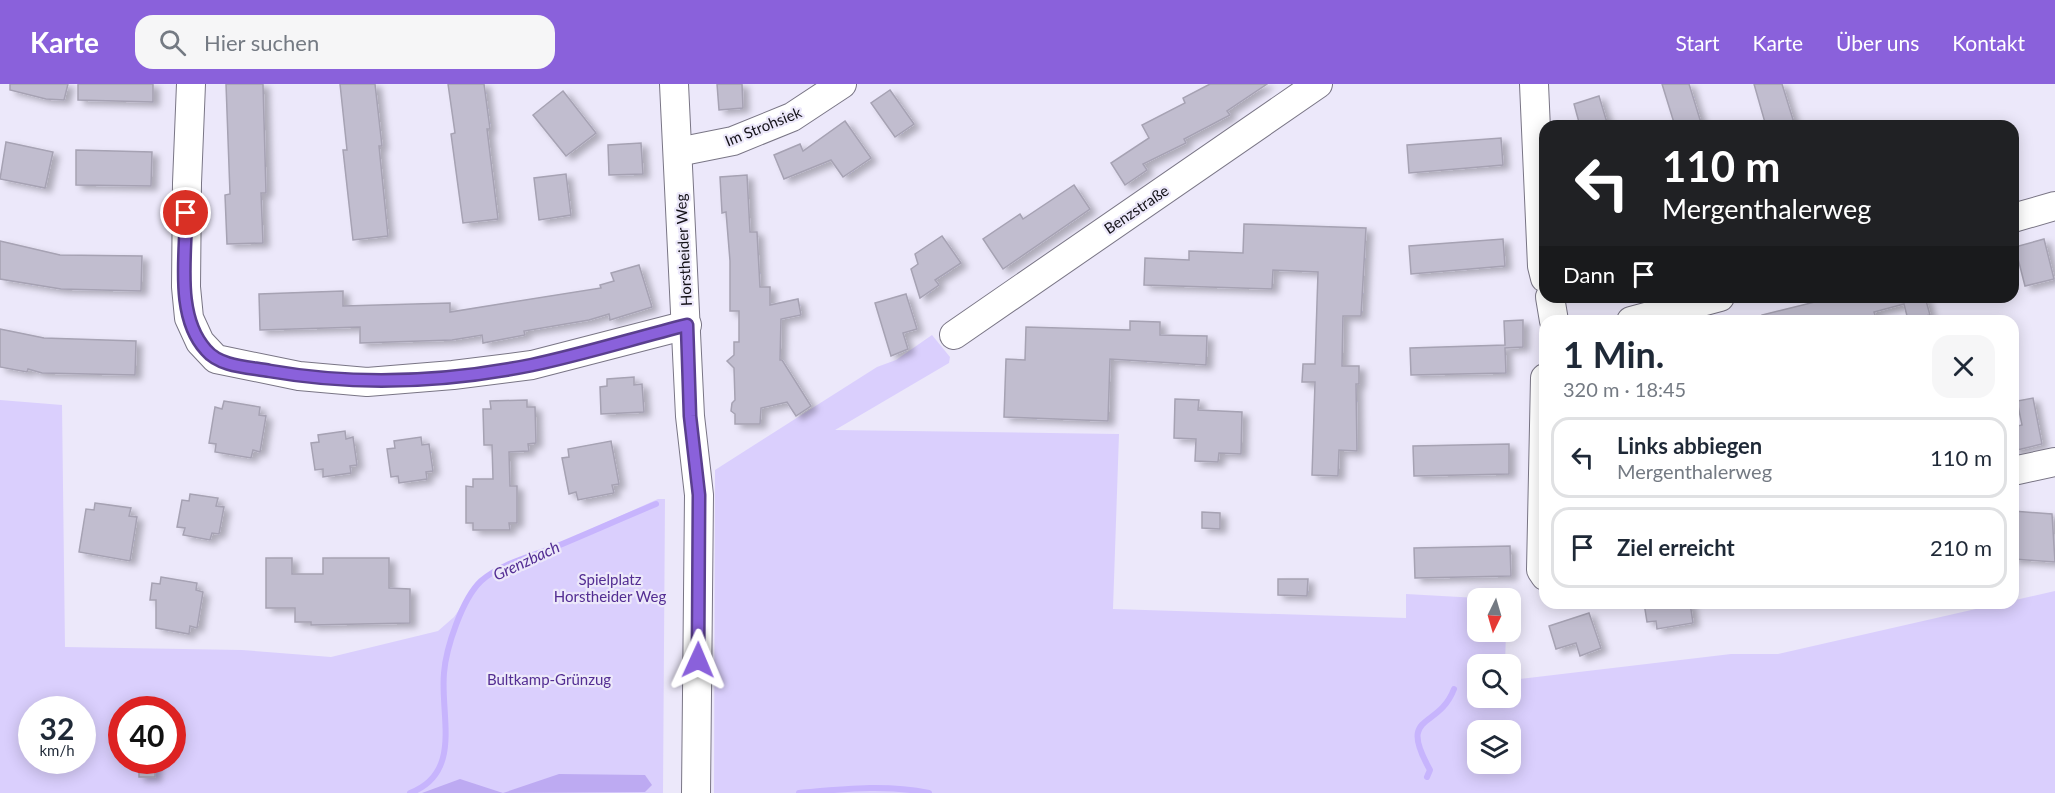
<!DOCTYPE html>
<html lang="de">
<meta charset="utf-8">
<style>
body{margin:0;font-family:Lato,sans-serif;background:#f6f6f7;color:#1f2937;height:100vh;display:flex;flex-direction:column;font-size:22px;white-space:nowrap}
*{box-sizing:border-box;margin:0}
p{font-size:20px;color:#747a83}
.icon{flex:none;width:33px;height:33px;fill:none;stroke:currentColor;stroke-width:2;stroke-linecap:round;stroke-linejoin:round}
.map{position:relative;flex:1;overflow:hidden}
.sheet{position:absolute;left:1539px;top:231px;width:480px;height:294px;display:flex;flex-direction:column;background:#fff;border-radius:18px;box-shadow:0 3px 15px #0003}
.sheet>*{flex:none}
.banner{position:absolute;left:1539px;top:36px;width:480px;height:183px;border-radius:18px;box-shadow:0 3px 15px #0003;background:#202124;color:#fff;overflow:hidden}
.needle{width:39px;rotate:185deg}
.fabs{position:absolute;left:1467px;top:504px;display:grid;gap:12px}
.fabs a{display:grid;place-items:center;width:54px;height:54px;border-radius:12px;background:#fff;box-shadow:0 3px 15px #0003;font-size:30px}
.speed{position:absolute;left:18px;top:612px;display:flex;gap:12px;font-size:30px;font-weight:700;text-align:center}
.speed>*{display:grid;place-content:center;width:78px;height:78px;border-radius:50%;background:#fff;box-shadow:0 3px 15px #0003;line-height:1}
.speed small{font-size:15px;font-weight:400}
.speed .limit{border:9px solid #d22;background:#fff;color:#111}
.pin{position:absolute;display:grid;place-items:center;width:51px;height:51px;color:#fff;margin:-26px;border:3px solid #fff;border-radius:50%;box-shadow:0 2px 6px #0007}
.me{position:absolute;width:66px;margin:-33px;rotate:1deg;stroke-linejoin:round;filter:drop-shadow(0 0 4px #0008)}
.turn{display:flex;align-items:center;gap:21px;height:126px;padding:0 24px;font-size:27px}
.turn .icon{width:78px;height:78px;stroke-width:2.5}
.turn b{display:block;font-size:42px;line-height:51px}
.then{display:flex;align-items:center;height:57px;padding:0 24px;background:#0003;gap:12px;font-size:22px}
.round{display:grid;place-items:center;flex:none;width:63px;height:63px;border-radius:18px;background:#f6f6f7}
.headline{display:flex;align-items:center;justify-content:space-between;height:102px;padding:0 24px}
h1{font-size:36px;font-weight:700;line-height:45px}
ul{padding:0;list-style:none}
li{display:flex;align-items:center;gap:18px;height:81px;margin:0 12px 9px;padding:0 12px;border:3px solid #e0e1e3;border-radius:18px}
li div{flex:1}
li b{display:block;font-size:22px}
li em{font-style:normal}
header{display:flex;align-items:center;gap:36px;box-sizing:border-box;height:84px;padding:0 30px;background:#8a61db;color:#fff}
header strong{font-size:28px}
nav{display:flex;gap:33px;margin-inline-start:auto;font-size:21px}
.search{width:420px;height:54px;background:#f6f6f7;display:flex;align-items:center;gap:15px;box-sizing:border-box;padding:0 21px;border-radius:18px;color:#747a83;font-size:22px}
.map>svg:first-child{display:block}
.green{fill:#dacffd;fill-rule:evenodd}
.forest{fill:#bdaaf2}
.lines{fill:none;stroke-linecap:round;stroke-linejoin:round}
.stream{stroke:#c7b4fd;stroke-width:6}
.building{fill:#c1bdcf;stroke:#a6a2b3;stroke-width:1.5;filter:url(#shadow)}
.minor-casing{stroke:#797585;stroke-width:30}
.minor{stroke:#fff;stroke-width:28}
.route-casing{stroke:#5a3f8e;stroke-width:15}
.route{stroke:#8a61db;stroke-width:10}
.labels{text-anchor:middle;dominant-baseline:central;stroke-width:4.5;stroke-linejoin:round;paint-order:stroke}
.street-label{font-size:15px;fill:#121016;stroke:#ece8fa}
.park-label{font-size:15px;fill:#532d92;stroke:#ece8fa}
.water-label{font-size:16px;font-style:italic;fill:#532d93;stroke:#ece8fa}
</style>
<header>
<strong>Karte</strong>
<div class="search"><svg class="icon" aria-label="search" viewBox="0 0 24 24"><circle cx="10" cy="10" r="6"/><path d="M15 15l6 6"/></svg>Hier suchen</div>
<nav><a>Start</a><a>Karte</a><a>Über uns</a><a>Kontakt</a></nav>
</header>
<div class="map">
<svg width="2055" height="709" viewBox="0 0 2055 709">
<defs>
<filter id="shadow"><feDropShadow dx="6" dy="4" stdDeviation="3" flood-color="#0004"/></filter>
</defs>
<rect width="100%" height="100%" fill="#ece8fa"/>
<g class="green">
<path d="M932,251L950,273L949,279L835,346L1119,350L1113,525L1406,534V510L1478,514V548H1506L1505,580H1478V614H1510L1511,596L1731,570H1778L2055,507V709H714L715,386L877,283L896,276ZM1510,646V680H1478V646Z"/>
<path d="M0,316L62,321L65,563L242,566L331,573L438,547L454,533L479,497L507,479L567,456L658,415H665L663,709H0ZM32,626H82V676H32ZM122,626H172V676H122Z"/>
</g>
<g class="forest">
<path d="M559,690L645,691L652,701L645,708L503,709Z"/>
<path d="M460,695L503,709H422Z"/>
</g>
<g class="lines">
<g class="stream">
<path d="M1427,693L1430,686C1397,627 1438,647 1454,605"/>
<path d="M410,709C463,689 440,632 444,589C446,564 462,515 481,497C500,480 532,472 555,463C589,449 622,434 656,420"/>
<path d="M799,709C844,705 885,700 929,709"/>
</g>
</g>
<g class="building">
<path d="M10,0H68L64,16L46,15L10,6Z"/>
<path d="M78,0H153V18L78,16Z"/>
<path d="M226,0H263L266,109H261L263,159L227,160L225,111L230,110Z"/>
<path d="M340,0H375L382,62H379L388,152L353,156L343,66H347Z"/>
<path d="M448,0H484L490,45H487L498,135L463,139L451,50L455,49Z"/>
<path d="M717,0H742L743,24L719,26Z"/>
<path d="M1210,0H1267L1227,27L1230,31L1184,55L1186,59L1143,80L1147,86L1125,101L1111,79L1149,54L1142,41L1185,19L1183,14Z"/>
<path d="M1662,0H1689L1702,42H1675Z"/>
<path d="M1754,0H1782L1795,42H1766Z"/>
<path d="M890,6L914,40L895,53L871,19Z"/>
<path d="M563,7L596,49L566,72L533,31Z"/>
<path d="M1599,12L1608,42H1580L1574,20Z"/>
<path d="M845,37L871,74L843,93L831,76L784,95L774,71L800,60L803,67Z"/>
<path d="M1501,54L1503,81L1409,89L1407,61Z"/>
<path d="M6,58L53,68L45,104L0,95Z"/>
<path d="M641,59L643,90L609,91L608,61Z"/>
<path d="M76,66L152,68L151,102L76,101Z"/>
<path d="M566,90L571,131L539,136L534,94Z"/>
<path d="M747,91L750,148H757L760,203H770V221L798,215L801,231L781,235L780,276H782L811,322L796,332L787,318L761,324L760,340H735V330L731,327L732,319L735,316L734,284L727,277L734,271V258H739V227H730V177L726,128L722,129L720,93Z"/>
<path d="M1074,101L1090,125L1003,185L983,155L1020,130L1023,135Z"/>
<path d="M1244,140L1366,144L1361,232H1343L1342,282H1359V300H1356L1357,367L1339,366L1338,392L1312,391L1315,298H1302L1303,280H1315L1318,188L1273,186L1272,205L1144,201L1145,174L1189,176V167L1243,169Z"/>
<path d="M942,152L961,179L935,196L939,201L920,214L911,185L918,180L915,170Z"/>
<path d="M1503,155L1505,182L1411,190L1409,162Z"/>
<path d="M2044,155L2054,195L2025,202L2015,163Z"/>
<path d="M0,157L60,171L142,172L141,207L61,205L0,195Z"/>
<path d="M639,181L652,223L610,236L609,230L589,236L524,247L525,251L483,259L482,251L452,256L360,259V243L260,246L259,210L343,207V222L450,219V228L601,204L600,201L614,197L611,189Z"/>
<path d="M906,210L917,245L903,249L908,265L891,272L875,219Z"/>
<path d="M1835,213H1925L1930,231L1908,236L1904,220L1874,228L1877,237H1763L1762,231Z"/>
<path d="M1523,236V263L1505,264L1506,289L1411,291L1410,264L1505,261L1504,237Z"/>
<path d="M1130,237L1160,238V251L1207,252L1206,281L1110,275L1108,337L1004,333L1006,275L1025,276L1026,243L1130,246Z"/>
<path d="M0,245L44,254L136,257L135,291L42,289L28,285L27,288L0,283Z"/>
<path d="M634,293V301L642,300L644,328L601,330L600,303L607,302V295Z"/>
<path d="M2033,314L2042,360L2013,367V343L2022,341L2017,317Z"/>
<path d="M1175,315L1199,316L1198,326L1242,328L1241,370L1219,369L1218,378L1195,377L1196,355L1174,354Z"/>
<path d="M527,316V323H535L536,359L528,360L529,367L509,368L510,402H517V439H509L510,446H473V439H466V402L473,403V395H493L492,361H484L483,325H491L490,317Z"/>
<path d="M224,317L260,323L259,331L266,332L260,368L253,366L251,374L215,368L216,360L209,359L215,323L222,325Z"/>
<path d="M345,347L346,355L353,353L357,381L350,382L351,389L323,393V385L315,386L311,359L319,358L318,351Z"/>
<path d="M421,353L422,361L429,360L433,387L426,388L427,395L399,399L398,392L391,393L387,365L395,364L394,357Z"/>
<path d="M611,357L619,400L612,401L614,409L578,416L576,408L569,410L562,374L569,373L568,365Z"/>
<path d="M1509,360V390L1414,392L1413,362Z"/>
<path d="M190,410L218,414L216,422L224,423L219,450L212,449L210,456L183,451L185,444L177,443L182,416L189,417Z"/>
<path d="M95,419L131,424L129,432L137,433L130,477L79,468L86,425L94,426Z"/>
<path d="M2013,427L2052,430L2055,478L2013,475Z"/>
<path d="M1202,428L1220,429V445L1202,444Z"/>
<path d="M1510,462L1511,492L1415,494L1414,464Z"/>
<path d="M266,474H292V490H323V474H389V504L410,505V539L311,541V538H295V524H266Z"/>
<path d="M161,493L197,499L196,506L203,508L197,544L190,542L189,550L156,544V516H150L152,499L160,500Z"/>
<path d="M1278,495H1308L1307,512L1278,511Z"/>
<path d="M1644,519H1690L1693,539L1657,545L1656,537L1647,538Z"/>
<path d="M1589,529L1601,564L1580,572L1576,559L1556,565L1549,542Z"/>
<rect x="139" y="677" width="16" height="16"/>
</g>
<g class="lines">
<g class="minor-casing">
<g id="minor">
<path d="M191,0L187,99L186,203L189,234L200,258L216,275L299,292L367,298L453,291L532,281L687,241"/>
<path d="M674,0L690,332L699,411L696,709"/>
<path d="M1534,0L1542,182L1545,194"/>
<path d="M678,68L733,57L792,33L842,0"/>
<path d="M2013,134L2055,122"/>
<path d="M1550,213L1554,237"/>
<path d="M1631,237L1720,213"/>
<path d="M954,251L1318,0"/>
<path d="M1545,294L1541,486L1545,492"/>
<path d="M2013,387L2055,378"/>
</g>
</g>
<use href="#minor" class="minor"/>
</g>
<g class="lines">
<g class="route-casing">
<path id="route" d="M186,129C186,172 175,232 206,266C220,283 249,283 270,287C356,302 447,298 532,281C584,270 635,254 687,241L690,332L699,411L698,576"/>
</g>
<use href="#route" class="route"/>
</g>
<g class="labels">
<g class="street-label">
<text transform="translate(763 42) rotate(-22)">Im Strohsiek</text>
<text transform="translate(1136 125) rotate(-34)">Benzstraße</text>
<text transform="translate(683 166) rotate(-93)">Horstheider Weg</text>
</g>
<g class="park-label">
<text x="610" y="495">Spielplatz<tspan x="610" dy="17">Horstheider Weg</tspan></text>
<text x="549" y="595">Bultkamp-Grünzug</text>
</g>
<g class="water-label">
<text transform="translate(526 476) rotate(-25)">Grenzbach</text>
</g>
</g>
</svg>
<div class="fabs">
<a><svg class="needle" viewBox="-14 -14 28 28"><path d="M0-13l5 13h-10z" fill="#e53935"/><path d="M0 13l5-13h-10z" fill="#747a83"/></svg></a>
<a><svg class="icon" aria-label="search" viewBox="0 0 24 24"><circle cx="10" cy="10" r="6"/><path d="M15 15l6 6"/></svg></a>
<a><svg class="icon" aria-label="layers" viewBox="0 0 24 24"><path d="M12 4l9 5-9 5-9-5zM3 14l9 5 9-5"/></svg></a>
</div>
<div class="speed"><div>32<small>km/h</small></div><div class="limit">40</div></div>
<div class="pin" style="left:186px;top:129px;background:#d93025"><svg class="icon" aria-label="arrive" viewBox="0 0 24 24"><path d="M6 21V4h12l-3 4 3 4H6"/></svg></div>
<svg class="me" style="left:698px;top:576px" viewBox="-20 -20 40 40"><path d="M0-17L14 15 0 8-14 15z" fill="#8a61db" stroke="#fff" stroke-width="4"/></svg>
<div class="banner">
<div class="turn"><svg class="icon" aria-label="left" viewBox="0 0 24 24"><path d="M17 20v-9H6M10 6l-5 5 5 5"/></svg><div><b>110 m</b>Mergenthalerweg</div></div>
<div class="then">Dann<svg class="icon" aria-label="arrive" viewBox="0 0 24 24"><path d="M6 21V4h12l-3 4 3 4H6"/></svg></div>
</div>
<section class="sheet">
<div class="headline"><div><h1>1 Min.</h1><p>320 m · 18:45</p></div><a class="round"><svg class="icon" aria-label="close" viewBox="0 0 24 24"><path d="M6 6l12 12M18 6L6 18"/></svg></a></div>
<ul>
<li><svg class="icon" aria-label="left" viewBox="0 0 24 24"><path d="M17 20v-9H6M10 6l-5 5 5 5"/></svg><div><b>Links abbiegen</b><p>Mergenthalerweg</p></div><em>110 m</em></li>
<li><svg class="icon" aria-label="arrive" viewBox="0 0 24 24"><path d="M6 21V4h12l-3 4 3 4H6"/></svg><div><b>Ziel erreicht</b></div><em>210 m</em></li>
</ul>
</section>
</div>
